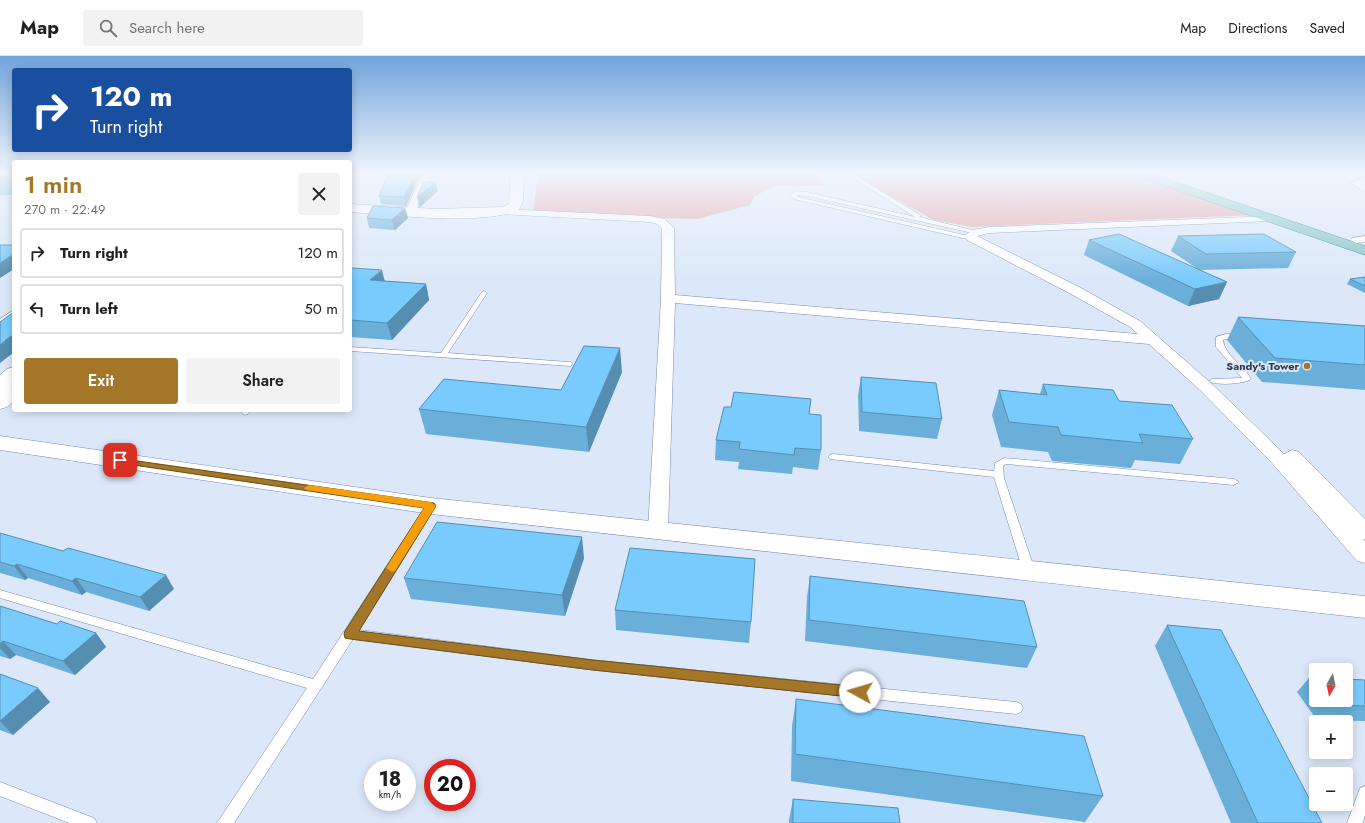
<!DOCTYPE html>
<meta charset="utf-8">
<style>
body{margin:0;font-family:Jost,sans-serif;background:#f2f2f2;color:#202124;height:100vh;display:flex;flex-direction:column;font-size:15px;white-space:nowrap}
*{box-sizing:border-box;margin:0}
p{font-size:13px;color:#757577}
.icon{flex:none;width:22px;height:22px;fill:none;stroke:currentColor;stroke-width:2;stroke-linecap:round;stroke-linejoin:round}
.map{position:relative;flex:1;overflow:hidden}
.drawer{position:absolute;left:12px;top:104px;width:340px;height:252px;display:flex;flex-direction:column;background:#fff;border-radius:4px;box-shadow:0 2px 10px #0003}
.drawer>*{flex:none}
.guide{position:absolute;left:12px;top:12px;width:340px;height:84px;border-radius:4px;box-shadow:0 2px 10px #0003;background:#1a4fa0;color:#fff;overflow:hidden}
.needle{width:26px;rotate:189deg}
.controls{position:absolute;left:1309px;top:607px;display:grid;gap:8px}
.controls a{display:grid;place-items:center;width:44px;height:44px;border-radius:4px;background:#fff;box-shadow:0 2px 10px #0003;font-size:20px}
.speed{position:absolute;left:364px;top:703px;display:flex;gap:8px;font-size:20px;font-weight:700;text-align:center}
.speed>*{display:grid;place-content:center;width:52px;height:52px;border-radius:50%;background:#fff;box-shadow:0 2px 10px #0003;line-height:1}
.speed small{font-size:10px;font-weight:400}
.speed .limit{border:6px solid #d22;background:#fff;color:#111}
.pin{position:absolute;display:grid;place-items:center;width:34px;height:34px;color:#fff;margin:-17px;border-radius:8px;box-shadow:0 2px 6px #0006}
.me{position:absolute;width:44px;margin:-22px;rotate:276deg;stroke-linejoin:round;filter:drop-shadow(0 0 3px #0008)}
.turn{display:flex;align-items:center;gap:14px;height:84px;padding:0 12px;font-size:18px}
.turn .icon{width:52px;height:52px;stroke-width:2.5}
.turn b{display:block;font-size:28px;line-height:34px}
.round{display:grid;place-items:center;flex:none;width:42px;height:42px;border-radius:4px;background:#f2f2f2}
.overview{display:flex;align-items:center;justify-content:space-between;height:68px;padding:0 12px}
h1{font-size:24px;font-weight:600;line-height:30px;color:#a37628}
.button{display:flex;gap:8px;margin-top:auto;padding:8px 12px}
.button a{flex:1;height:46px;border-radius:4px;background:#a37628;color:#fff;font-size:16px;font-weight:600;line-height:46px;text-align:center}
.button a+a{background:#f2f2f2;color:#202124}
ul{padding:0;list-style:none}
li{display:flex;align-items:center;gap:12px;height:50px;margin:0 8px 6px;padding:0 4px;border:2px solid #e0e0e0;border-radius:4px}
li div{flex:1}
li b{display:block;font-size:15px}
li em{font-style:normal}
header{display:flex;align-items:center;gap:24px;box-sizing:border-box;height:56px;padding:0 20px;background:#fff;border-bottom:1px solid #e0e0e0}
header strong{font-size:19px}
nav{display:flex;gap:22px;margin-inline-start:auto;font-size:14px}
.search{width:280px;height:36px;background:#f2f2f2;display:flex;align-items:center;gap:10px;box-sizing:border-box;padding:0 14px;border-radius:4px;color:#757577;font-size:15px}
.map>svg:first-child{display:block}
.green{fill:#e5a7a9}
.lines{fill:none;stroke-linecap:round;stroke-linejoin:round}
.service-casing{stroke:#6f8bb2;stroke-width:1}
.minor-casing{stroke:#6f8bb2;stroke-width:1}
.tertiary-casing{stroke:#6f8bb2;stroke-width:1}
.primary-casing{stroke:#337d84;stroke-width:1}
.service{fill:#fff;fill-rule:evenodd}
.minor{fill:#fff;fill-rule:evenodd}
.tertiary{fill:#fff;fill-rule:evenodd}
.primary{fill:#86c6c7;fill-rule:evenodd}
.wall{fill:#69afda}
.shaded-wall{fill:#558eb1}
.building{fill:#7acbfd;stroke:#558eb1}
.route{fill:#a37628;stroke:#6a4d1a}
.slow{fill:#f59e0b}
.poi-dot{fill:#a37628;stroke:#dce8f9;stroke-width:1.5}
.labels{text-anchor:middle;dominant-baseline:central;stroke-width:4;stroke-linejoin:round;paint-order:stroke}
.poi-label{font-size:11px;font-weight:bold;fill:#2f3b4c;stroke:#dce8f9;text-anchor:end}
</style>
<header>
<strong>Map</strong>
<div class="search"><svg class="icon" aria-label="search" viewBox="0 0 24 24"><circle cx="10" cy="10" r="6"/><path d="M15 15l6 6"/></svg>Search here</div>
<nav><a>Map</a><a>Directions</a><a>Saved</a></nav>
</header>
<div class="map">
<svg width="1365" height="767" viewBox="0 0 1365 767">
<rect width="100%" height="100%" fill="#dce8f9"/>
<g class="green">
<path d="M538,118H812L826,130H775L755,140L750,149L697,163L533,158Z"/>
<path d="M858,118H1138L1253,159L972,171L934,164L865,126Z"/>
</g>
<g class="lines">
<g class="service-casing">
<g id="service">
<path d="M847,118H853L920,159L921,160L919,161L980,176L977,178L807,140L796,139L798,141L973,181V183L971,184L794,143L789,138L798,135L807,136L915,161Z"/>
<path d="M484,235L487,237L448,297L568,306H571L572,308L571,310L350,295V291L441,297L482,236Z"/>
<path d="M14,254V259L0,268V263Z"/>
<path d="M1226,278H1240L1244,280C1238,284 1229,281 1223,284C1225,300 1244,309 1251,323C1245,328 1215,330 1209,325L1213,323L1242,322L1216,291V281Z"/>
<path d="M242,354H251L248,358L245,359L241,356Z"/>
<path d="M833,398L994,415L995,407L1004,402L1234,423L1239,426L1234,429L1006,408L1003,410L1004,422L1035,515L1033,518L1029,519L1025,518L1023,515L994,421L830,403L828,401L830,399Z"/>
<path d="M431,447L435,448L436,450L359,574L593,604L1016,646L1021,648L1023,652L1021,656L1016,658L593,614L353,583L234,767H217L307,632L0,542V534L313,623L427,448Z"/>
<path d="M0,726L94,762L97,767H69L0,740Z"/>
<path d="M1365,730V759L1363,767H1347L1360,732Z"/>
</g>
</g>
<g class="minor-casing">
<g id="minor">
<path d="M422,118H432L417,152L412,155L408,154L407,152Z"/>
<path d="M1365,121V136L1351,127Z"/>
<path d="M504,153L650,160L665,163L674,172L675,239L1138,278L1130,271L1071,238L967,184L965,179L973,174L989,171L1274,160L1275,162L1274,164L1270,165L989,177L977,180L1081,232L1140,265L1212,328L1284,398L1292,394L1299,396L1365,463V483H1363L1365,485V507L1357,505L1273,408L1200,334L1149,288L675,247L668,474L665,479L658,481L651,479L648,474L661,242L662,173L657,168L650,166L500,158L499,156Z"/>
<path d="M1365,180V186L1356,187L1350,184L1352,182Z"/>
</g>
</g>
<g class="tertiary-casing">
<g id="tertiary">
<path d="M511,118H523V145L519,154C479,170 394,159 350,156V148L436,153L502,151L509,148Z"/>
<path d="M14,311V328L12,329H14V345L7,351L0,353V319L7,313Z"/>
<path d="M0,380L431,442L1365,540V562L431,458L0,394Z"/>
</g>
</g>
<g class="primary-casing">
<path id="primary" d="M1134,118H1152L1365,190V199L1136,120Z"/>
</g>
<use href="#service" class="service"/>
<use href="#minor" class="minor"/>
<use href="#tertiary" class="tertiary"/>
<use href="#primary" class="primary"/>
</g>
<g class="wall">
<rect x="0" y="118" width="14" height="21"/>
<path d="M388,118H420L406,150L381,148L379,140Z"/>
<path d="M438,135L420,151H419L417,141Z"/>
<path d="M405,152L408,162L395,174L369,172L367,162Z"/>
<path d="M1178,180L1296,196L1288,212L1199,214L1227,226L1219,243L1188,250L1084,199L1089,184L1198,213L1171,195Z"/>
<path d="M350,214L384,225L426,228L429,244L392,284L350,281Z"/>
<path d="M1365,221V237L1347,228L1350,223Z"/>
<path d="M14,258V296L0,307Z"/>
<path d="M1238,261L1365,270V334L1262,326L1227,284Z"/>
<path d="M622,316L589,396L426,378L419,353L561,334Z"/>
<path d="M861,321L942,363L937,383L859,375L858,339Z"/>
<path d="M1043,328L1119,345L1193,383L1180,408L1135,404L1131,412L1052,405L1048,396L1001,391L992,359L999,334L1040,338Z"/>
<path d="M809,358L821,394L818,414L793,411L792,418L738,413L739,406L715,404L716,384Z"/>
<path d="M0,477L174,533L149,555L86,536L82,539L28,522L25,524L0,517Z"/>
<path d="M584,502L565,560L411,543L404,522Z"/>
<path d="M810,520L1037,591L1027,612L805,585L807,541Z"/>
<path d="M0,550L57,568L96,577L106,591L75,619L16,599L10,603L0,600Z"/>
<path d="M615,554L751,566L749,587L616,574Z"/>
<path d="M1167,569L1322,767H1231L1155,590Z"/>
<path d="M0,618L50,646L13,679L0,674Z"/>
<path d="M1309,622H1316V644H1346L1365,624V665L1317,664L1297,636Z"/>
<path d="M796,643L1103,740L1085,766L791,725L792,670Z"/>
<path d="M793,743L900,767H789V764Z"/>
</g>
<g class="shaded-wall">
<path d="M415,118H420L406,150L404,141Z"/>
<path d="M436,126L438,135L420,151L418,141Z"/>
<path d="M405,152L408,162L395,174L392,164Z"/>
<path d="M14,198V213L0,222V207Z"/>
<path d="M382,214L386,230L370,224Z"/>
<path d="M1227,226L1219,243L1188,250L1195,233Z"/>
<path d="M426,228L429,244L392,284L387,267Z"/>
<path d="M11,280L14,285V296L0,307V289Z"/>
<path d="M620,292L622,316L589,396L586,371Z"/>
<path d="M582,481L584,502L565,560L562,539Z"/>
<path d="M17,508L28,522L25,524L14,510Z"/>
<path d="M166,519L174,533L149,555L140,541Z"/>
<path d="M76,522L86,536L82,539L72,525Z"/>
<path d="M96,577L106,591L75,619L63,605Z"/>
<path d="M3,585L16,599L10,603L0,592V588Z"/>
<path d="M38,632L50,646L13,679L0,665Z"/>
</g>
<g class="building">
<rect x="0" y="118" width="14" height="3"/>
<path d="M388,118H415L404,141L379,140Z"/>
<path d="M424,126H436L418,141H417Z"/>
<path d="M373,150L405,152L392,164L367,162Z"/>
<path d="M1119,178L1227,226L1195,233L1089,184Z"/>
<path d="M1264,178L1296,196L1206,198L1178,180Z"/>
<path d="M0,189H14V198L0,207Z"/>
<path d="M352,212L382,214L370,224L426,228L387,267L350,264V214Z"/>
<path d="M1365,221V230L1350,223Z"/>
<path d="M11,258H14V280H11L0,289V266Z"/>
<path d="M1238,261L1365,270V309L1275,302Z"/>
<path d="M584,290L620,292L586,371L419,353L444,323L561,334Z"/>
<path d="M861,321L936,327L942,363L862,356Z"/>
<path d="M1043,328L1113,334L1119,345L1172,349L1193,383L1139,378L1143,387L1061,379L1058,371L1009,366L999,334L1047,339Z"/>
<path d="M734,336L811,343L809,358L821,359V394L795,392L794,399L739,393L740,386L716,384L724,351H731Z"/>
<path d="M437,466L582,481L562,539L404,522Z"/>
<path d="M0,477L63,495L68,492L166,519L140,541L76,522L72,525L17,508L14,510L0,506Z"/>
<path d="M630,492L755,503L751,566L615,554Z"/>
<path d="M810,520L1024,545L1037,591L809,564Z"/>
<path d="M0,550L57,568L60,565L96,577L63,605L3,585L0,588Z"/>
<path d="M1167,569L1221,574L1322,767H1258Z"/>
<path d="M0,618L38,632L0,665Z"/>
<path d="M1309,622H1316V632Z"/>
<path d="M1346,623L1365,624V650L1329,649L1325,644H1346Z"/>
<path d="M796,643L1084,680L1103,740L795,698Z"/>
<path d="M793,743L898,752L900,767H793Z"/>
</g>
<linearGradient id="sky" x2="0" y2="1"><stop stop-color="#71a4dc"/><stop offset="0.52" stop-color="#eff5fc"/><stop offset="1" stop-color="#eff5fc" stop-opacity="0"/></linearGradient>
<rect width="1365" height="225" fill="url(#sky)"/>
<path class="route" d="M116,402L434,447L436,450L359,575L593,604L860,631L864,632L866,636L864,640L860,642L593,614L350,583L345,582L344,578L345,575L424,452L120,407H116Z"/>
<path class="slow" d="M309,429L431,446L436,450L395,515L392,516L386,512L424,452L306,434L304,432Z"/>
<circle class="poi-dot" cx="1307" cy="310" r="4"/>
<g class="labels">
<g class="poi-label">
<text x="1299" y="310">Sandy's Tower</text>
</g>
</g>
</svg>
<div class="controls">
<a><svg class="needle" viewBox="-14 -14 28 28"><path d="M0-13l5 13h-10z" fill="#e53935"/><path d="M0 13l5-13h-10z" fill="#757577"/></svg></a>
<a>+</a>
<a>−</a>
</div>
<div class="speed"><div>18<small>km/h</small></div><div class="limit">20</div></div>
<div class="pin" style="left:120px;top:404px;background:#d93025"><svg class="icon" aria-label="arrive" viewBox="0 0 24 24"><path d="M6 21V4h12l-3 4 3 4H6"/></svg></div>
<svg class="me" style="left:860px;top:636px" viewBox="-20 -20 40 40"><circle r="19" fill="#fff"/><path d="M0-13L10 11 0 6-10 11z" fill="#a37628"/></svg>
<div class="guide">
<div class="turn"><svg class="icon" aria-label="right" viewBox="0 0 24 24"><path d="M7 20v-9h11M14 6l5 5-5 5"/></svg><div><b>120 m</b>Turn right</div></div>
</div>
<section class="drawer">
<div class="overview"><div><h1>1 min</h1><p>270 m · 22:49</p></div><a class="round"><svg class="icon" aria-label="close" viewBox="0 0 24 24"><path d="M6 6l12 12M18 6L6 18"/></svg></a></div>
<ul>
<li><svg class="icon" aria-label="right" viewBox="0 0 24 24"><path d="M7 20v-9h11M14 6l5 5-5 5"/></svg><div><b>Turn right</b></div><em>120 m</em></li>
<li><svg class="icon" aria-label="left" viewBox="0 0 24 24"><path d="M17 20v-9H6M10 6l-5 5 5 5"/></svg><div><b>Turn left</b></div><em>50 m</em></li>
</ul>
<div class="button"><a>Exit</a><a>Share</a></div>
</section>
</div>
